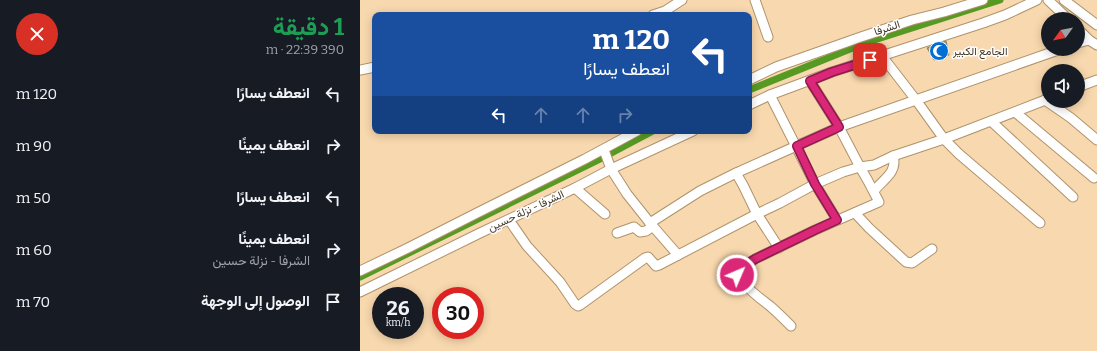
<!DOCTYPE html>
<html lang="ar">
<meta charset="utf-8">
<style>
body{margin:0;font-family:Bitter,Vazirmatn,serif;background:#20242c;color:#f1f3f6;direction:rtl;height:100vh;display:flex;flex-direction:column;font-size:15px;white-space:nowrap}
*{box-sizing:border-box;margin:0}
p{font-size:13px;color:#9ea1a6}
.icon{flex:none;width:22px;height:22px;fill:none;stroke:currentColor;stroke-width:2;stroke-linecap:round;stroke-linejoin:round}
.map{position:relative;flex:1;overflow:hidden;direction:ltr}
.side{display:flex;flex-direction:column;background:#171b24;width:360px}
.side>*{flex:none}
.hud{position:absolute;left:12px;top:12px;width:380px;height:122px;border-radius:8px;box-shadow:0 2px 10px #0003;direction:rtl;background:#1a4fa0;color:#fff;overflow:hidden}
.needle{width:26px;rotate:237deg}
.tools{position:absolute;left:681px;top:12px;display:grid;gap:8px}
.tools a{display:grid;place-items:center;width:44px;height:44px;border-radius:50%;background:#171b24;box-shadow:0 2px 10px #0003;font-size:20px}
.speed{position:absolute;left:12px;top:287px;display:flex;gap:8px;font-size:20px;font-weight:700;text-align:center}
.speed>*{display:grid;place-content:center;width:52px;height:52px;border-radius:50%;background:#171b24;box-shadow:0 2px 10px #0003;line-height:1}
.speed small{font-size:10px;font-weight:400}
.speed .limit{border:6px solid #d22;background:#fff;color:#111}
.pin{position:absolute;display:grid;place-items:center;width:34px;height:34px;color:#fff;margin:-17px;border-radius:8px;box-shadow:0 2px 6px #0006}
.me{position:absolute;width:44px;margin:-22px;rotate:45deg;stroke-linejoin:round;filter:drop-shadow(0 0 3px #0008)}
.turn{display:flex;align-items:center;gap:14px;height:84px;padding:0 16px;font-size:18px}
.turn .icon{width:52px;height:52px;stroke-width:2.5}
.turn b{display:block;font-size:28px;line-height:34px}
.lanes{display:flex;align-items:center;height:38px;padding:0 16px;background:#0003;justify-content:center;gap:20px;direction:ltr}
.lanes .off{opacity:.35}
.round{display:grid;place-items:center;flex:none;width:42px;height:42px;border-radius:21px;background:#20242c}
.headline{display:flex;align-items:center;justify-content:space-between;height:68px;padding:0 16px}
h1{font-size:24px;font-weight:700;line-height:30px;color:#1e9e55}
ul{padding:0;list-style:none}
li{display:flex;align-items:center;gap:12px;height:52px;padding:0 16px}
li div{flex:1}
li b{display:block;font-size:15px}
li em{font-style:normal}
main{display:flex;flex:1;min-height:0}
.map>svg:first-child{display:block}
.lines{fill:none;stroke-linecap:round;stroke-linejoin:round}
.canal{stroke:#569a23;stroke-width:7}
.building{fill:#b2a676;stroke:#8f8355}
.minor-casing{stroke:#b0936b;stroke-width:11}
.minor{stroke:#fff;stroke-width:9}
.route-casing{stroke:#8e194d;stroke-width:10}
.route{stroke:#db2777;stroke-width:7}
.labels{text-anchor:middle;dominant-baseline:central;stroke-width:3;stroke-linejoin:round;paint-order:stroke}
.street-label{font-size:11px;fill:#453827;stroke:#fefefe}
.poi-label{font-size:11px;fill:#453827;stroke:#fefefe;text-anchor:start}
</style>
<main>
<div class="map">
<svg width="737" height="351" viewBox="0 0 737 351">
<rect width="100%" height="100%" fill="#f8d8ae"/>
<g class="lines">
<g class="canal">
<path d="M389,90L505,43L640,0"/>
<path d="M0,277L244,157L293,131"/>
</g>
</g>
<path class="building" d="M586,41L589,55L574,60L567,48Z"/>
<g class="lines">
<g class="minor-casing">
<g id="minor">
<path d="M395,0L408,37"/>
<path d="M688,0L708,19"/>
<path d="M704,0L737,25"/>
<path d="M293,15L305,11L322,0"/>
<path d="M718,29L729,40L737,45"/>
<path d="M718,43L729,40"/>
<path d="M522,56L556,100L584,139L599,154L680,223"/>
<path d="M0,70L15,67"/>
<path d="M389,80L416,67L501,37L552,20L584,12L623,0"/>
<path d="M718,87L737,80"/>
<path d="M410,95L455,184L477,220"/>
<path d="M685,100L711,118L737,140"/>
<path d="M389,105L410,95L472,72L623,23L645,15L677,0"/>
<path d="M655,112L734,178"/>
<path d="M631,121L713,197"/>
<path d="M244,150L251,169L267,194L290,223L318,255"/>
<path d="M376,173L383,185L397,214L419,248"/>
<path d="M215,188L245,214"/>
<path d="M514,191C522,180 538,173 533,156"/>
<path d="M495,213L509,228L546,262L552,263L572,249"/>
<path d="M149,220L167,246L200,282L215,304L218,306L220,305L285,258L288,257L296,266L299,265L397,214L420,203L455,184L483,172L500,167L514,165L533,156L584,139L688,99"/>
<path d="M290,223L340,191L376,173L479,127L701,49"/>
<path d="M257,233L274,227L280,232L286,231L293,226"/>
<path d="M0,271L48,248L117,213L225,159L277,131"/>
<path d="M0,292L120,233L215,188L251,169L333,131"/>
<path d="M431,326C424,319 417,312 410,306C402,300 378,282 377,272L389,263L395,259L455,230L519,202L508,181L500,167L479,127L450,81"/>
</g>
</g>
<use href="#minor" class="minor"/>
</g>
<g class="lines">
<g class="route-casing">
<path id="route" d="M377,275V272L389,263L395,259L455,230L477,220L455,184L437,146L479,127L450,81L472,72L510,60"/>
</g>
<use href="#route" class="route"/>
</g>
<defs>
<g id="mosque-disc" transform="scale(1)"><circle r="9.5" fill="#006ed5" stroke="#fefefe"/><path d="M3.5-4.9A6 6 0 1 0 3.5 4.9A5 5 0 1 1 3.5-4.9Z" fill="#fff"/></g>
</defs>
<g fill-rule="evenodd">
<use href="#mosque-disc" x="579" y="51"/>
</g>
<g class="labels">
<g class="street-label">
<text transform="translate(527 28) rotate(-18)">الشرفا</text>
<text transform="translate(166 211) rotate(-25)">الشرفا - نزلة حسين</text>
</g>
<g class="poi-label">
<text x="593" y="51">الجامع الكبير</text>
</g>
</g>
</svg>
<div class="tools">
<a><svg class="needle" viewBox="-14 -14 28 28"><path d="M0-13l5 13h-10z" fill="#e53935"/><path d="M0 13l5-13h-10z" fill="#9ea1a6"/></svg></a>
<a><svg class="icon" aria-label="sound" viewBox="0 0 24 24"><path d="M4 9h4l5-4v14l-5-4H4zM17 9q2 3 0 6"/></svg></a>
</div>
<div class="speed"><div>26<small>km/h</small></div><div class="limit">30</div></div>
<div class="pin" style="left:510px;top:60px;background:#d93025"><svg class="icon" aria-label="arrive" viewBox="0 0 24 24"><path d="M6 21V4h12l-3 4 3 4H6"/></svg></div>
<svg class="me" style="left:377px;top:275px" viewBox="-20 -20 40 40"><circle r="17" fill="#db2777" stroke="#fff" stroke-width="3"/><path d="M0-11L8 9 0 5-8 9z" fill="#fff"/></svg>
<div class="hud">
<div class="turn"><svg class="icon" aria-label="left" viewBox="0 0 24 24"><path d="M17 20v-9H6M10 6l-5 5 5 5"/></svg><div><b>120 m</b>انعطف يسارًا</div></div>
<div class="lanes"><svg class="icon" aria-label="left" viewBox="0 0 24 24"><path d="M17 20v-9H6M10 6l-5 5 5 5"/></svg><svg class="icon off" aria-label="ahead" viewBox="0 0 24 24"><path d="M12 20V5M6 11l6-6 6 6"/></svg><svg class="icon off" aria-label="ahead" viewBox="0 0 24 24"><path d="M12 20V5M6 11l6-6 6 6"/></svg><svg class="icon off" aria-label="right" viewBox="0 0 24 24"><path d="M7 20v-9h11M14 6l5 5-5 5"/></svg></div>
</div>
</div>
<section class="side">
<div class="headline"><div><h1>1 دقيقة</h1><p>390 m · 22:39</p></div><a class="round" style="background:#d93025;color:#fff"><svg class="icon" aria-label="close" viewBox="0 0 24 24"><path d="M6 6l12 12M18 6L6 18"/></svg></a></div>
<ul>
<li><svg class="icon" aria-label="left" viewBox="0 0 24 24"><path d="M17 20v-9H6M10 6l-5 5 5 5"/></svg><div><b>انعطف يسارًا</b></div><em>120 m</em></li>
<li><svg class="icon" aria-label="right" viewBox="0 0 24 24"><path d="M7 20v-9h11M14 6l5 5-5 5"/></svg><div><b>انعطف يمينًا</b></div><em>90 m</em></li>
<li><svg class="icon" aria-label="left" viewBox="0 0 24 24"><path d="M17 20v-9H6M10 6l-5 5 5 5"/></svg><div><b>انعطف يسارًا</b></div><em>50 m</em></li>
<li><svg class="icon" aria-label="right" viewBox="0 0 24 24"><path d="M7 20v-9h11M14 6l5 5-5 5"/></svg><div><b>انعطف يمينًا</b><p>الشرفا - نزلة حسين</p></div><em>60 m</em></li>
<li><svg class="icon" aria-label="arrive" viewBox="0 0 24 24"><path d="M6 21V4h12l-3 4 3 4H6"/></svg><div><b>الوصول إلى الوجهة</b></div><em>70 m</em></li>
</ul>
</section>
</main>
